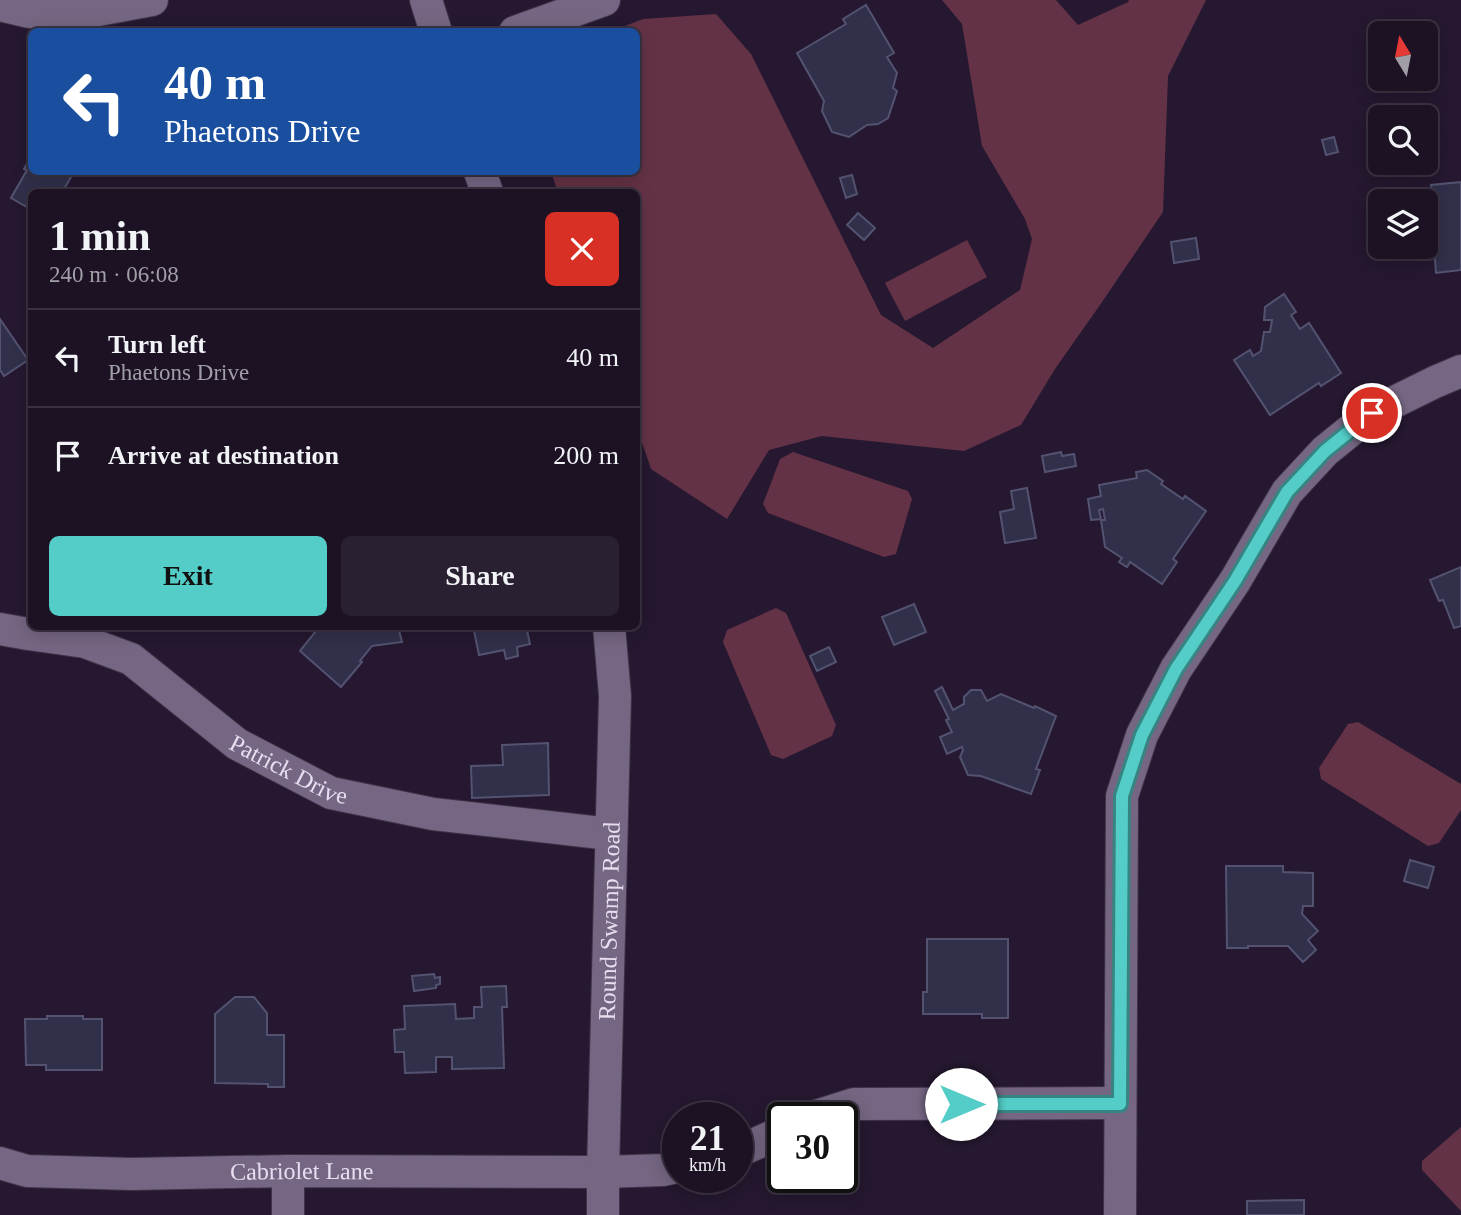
<!DOCTYPE html>
<meta charset="utf-8">
<style>
body{margin:0;font-family:"Times New Roman",serif;background:#292031;color:#f1f3f6;height:100vh;display:flex;flex-direction:column;font-size:26px;white-space:nowrap}
*{box-sizing:border-box;margin:0}
p{font-size:23px;color:#a09ea6}
.icon{flex:none;width:38px;height:38px;fill:none;stroke:currentColor;stroke-width:2;stroke-linecap:round;stroke-linejoin:round}
.map{position:relative;flex:1;overflow:hidden}
.panel{position:absolute;left:28px;top:189px;width:612px;height:441px;display:flex;flex-direction:column;background:#1c1224;border-radius:10px;box-shadow:0 4px 18px #0003,0 0 0 2px #3a3241}
.panel>*{flex:none}
.banner{position:absolute;left:28px;top:28px;width:612px;height:147px;border-radius:10px;box-shadow:0 4px 18px #0003,0 0 0 2px #3a3241;background:#1a4fa0;color:#fff;overflow:hidden}
.needle{width:46px;rotate:350deg}
.tools{position:absolute;left:1368px;top:21px;display:grid;gap:14px}
.tools a{display:grid;place-items:center;width:70px;height:70px;border-radius:10px;background:#1c1224;box-shadow:0 4px 18px #0003,0 0 0 2px #3a3241;font-size:35px}
.speed{position:absolute;left:662px;top:1102px;display:flex;gap:14px;font-size:35px;font-weight:700;text-align:center}
.speed>*{display:grid;place-content:center;width:91px;height:91px;border-radius:50%;background:#1c1224;box-shadow:0 4px 18px #0003,0 0 0 2px #3a3241;line-height:1}
.speed small{font-size:18px;font-weight:400}
.speed .limit{border:4px solid #111;border-radius:10px;background:#fff;color:#111}
.pin{position:absolute;display:grid;place-items:center;width:60px;height:60px;color:#fff;margin:-30px;border:4px solid #fff;border-radius:50%;box-shadow:0 2px 7px #0007}
.me{position:absolute;width:77px;margin:-38px;rotate:90deg;stroke-linejoin:round;filter:drop-shadow(0 0 5px #0008)}
.turn{display:flex;align-items:center;gap:24px;height:147px;padding:0 21px;font-size:32px}
.turn .icon{width:91px;height:91px;stroke-width:2.5}
.turn b{display:block;font-size:49px;line-height:60px}
.round{display:grid;place-items:center;flex:none;width:74px;height:74px;border-radius:10px;background:#292031}
.summary{display:flex;align-items:center;justify-content:space-between;height:119px;padding:0 21px}
h1{font-size:42px;font-weight:600;line-height:52px}
.cta{display:flex;gap:14px;margin-top:auto;padding:14px 21px}
.cta a{flex:1;height:80px;border-radius:10px;background:#54cdc8;color:#111;font-size:28px;font-weight:600;line-height:80px;text-align:center}
.cta a+a{background:#292031;color:#f1f3f6}
ul{padding:0;list-style:none}
li{display:flex;align-items:center;gap:21px;height:98px;padding:0 21px;border-top:2px solid #3a3241}
li div{flex:1}
li b{display:block;font-size:26px}
li em{font-style:normal}
.map>svg:first-child{display:block}
.green{fill:#643246}
.building{fill:#31304b;stroke:#535371;stroke-width:2}
.lines{fill:none;stroke-linecap:round;stroke-linejoin:round}
.minor-casing{stroke:#3e3348;stroke-width:34}
.minor{stroke:#756683;stroke-width:32}
.route-casing{stroke:#378582;stroke-width:18}
.route{stroke:#54cdc8;stroke-width:12}
.labels{text-anchor:middle;dominant-baseline:central;stroke-width:7;stroke-linejoin:round;paint-order:stroke}
.street-label{font-size:24px;fill:#e7dff0;stroke:#1c0f26}
</style>
<div class="map">
<svg width="1461" height="1215" viewBox="0 0 1461 1215">
<rect width="100%" height="100%" fill="#251830"/>
<g class="green">
<path d="M942,0H1056L1078,25L1128,2L1129,0H1206L1168,76L1163,212L1100,305L1055,369L1021,425L964,451L822,436L769,450L727,519L651,469L637,428V192H558L551,172H637V32L612,31L643,19L716,14L751,54L881,315L933,348L1020,290L1032,239L1025,219L982,146L962,24Z"/>
<path d="M967,240L987,277L905,321L885,283Z"/>
<path d="M793,452L908,491L912,499L896,554L884,557L768,513L763,504L780,459Z"/>
<path d="M776,608L786,613L836,725L832,736L783,759L771,755L723,642L727,630Z"/>
<path d="M1358,722L1461,784V810L1439,843L1428,846L1321,779L1319,768L1348,724Z"/>
<path d="M1461,1127V1211L1422,1170V1161Z"/>
</g>
<g class="building">
<path d="M866,5L894,53L887,57L897,73L893,88L897,91L888,118L878,124L867,125L849,137L832,132L822,111L824,101L797,53L846,24L843,19Z"/>
<path d="M1334,137L1338,152L1326,155L1322,140Z"/>
<path d="M32,155V172H74L64,189L69,192H32V210L11,198L27,170L24,169Z"/>
<path d="M852,175L857,194L846,198L840,178Z"/>
<path d="M1461,182V270L1436,273L1434,247L1437,246L1431,185Z"/>
<path d="M858,213L875,228L864,240L847,225Z"/>
<path d="M1196,238L1199,259L1174,263L1171,242Z"/>
<path d="M1284,294L1296,312L1291,315L1300,329L1309,323L1341,373L1321,386L1319,383L1270,415L1234,360L1250,350L1253,356L1261,351L1264,332H1270L1272,320H1264L1265,307Z"/>
<path d="M0,319L28,360L4,376L0,370Z"/>
<path d="M1061,452L1062,456L1074,454L1076,466L1045,472L1042,456Z"/>
<path d="M1147,470L1163,481L1161,484L1183,499L1185,496L1206,511L1173,559L1177,562L1162,584L1130,562L1127,567L1119,562L1122,558L1105,547L1101,520H1105L1103,509L1099,510L1101,519L1091,520L1088,499L1101,496L1099,485L1137,478L1136,472Z"/>
<path d="M1027,488L1036,538L1005,543L1000,512L1014,509L1011,491Z"/>
<path d="M1461,567V626L1454,628L1443,600L1439,601L1430,580Z"/>
<path d="M914,604L926,632L894,645L882,617Z"/>
<path d="M320,626H418V627L399,630L402,642L372,646L360,661L362,662L341,687L300,651Z"/>
<path d="M473,626H526L530,644L517,647L518,656L506,659L504,650L479,655Z"/>
<path d="M829,647L836,662L817,671L810,656Z"/>
<path d="M942,687L953,710L964,704V697L971,690H981L987,701L1001,694L1034,708L1035,706L1056,716L1036,769L1040,770L1031,794L981,776L968,775L960,757L963,750L962,747L947,754L940,737L952,732L946,720L949,719L935,691Z"/>
<path d="M548,743L549,795L472,798L471,766L503,765L502,745Z"/>
<path d="M1410,860L1434,867L1428,888L1404,881Z"/>
<path d="M1226,866H1283V872L1313,873V906H1303L1302,914L1318,931L1308,940L1316,950L1303,962L1288,946H1248V948H1227Z"/>
<path d="M927,939H1008V1018H982V1014H923V992H927Z"/>
<path d="M434,974L435,978L440,977V984L436,985V988L414,991L412,976Z"/>
<path d="M506,986L507,1007H502L504,1068L452,1069V1057H436V1072L405,1073L404,1052H395L394,1030L405,1029L404,1006L455,1004L456,1019L474,1018V1007H482L481,987Z"/>
<path d="M235,997H254L267,1013V1035H284V1087H268V1084L215,1083V1014Z"/>
<path d="M47,1016H83V1019H102V1070H46V1065H26L25,1019H47Z"/>
<path d="M1304,1200V1215H1247V1201Z"/>
</g>
<g class="lines">
<g class="minor-casing">
<g id="minor">
<path d="M426,0L436,32"/>
<path d="M0,5L29,12H87L152,0"/>
<path d="M515,32L604,0"/>
<path d="M480,172L487,192"/>
<path id="s1" d="M0,629L28,634L85,642L131,659L237,744L331,793L433,814L610,834"/>
<path d="M810,1118L854,1104L1120,1103"/>
<path d="M737,1152L782,1132"/>
<path id="s2" d="M0,1163L27,1171L132,1174L288,1171L603,1172L663,1170L677,1167"/>
<path d="M288,1215V1171"/>
<path id="s3" d="M603,1215V1172L615,696L609,626"/>
<path d="M1120,1215L1122,796L1142,735L1176,669L1235,581L1287,492L1325,451L1372,413L1435,382L1461,371"/>
</g>
</g>
<use href="#minor" class="minor"/>
</g>
<g class="lines">
<g class="route-casing">
<path id="route" d="M961,1104H1120L1122,796L1142,735L1176,669L1235,581L1287,492L1325,451L1372,413"/>
</g>
<use href="#route" class="route"/>
</g>
<g class="labels">
<g class="street-label">
<text stroke="none"><textPath href="#s1" startOffset="329">Patrick Drive</textPath></text>
<text stroke="none"><textPath href="#s3" startOffset="294">Round Swamp Road</textPath></text>
<text stroke="none"><textPath href="#s2" startOffset="303">Cabriolet Lane</textPath></text>
</g>
</g>
</svg>
<div class="tools">
<a><svg class="needle" viewBox="-14 -14 28 28"><path d="M0-13l5 13h-10z" fill="#e53935"/><path d="M0 13l5-13h-10z" fill="#a09ea6"/></svg></a>
<a><svg class="icon" aria-label="search" viewBox="0 0 24 24"><circle cx="10" cy="10" r="6"/><path d="M15 15l6 6"/></svg></a>
<a><svg class="icon" aria-label="layers" viewBox="0 0 24 24"><path d="M12 4l9 5-9 5-9-5zM3 14l9 5 9-5"/></svg></a>
</div>
<div class="speed"><div>21<small>km/h</small></div><div class="limit">30</div></div>
<div class="pin" style="left:1372px;top:413px;background:#d93025"><svg class="icon" aria-label="arrive" viewBox="0 0 24 24"><path d="M6 21V4h12l-3 4 3 4H6"/></svg></div>
<svg class="me" style="left:961px;top:1104px" viewBox="-20 -20 40 40"><circle r="19" fill="#fff"/><path d="M0-13L10 11 0 6-10 11z" fill="#54cdc8"/></svg>
<div class="banner">
<div class="turn"><svg class="icon" aria-label="left" viewBox="0 0 24 24"><path d="M17 20v-9H6M10 6l-5 5 5 5"/></svg><div><b>40 m</b>Phaetons Drive</div></div>
</div>
<section class="panel">
<div class="summary"><div><h1>1 min</h1><p>240 m · 06:08</p></div><a class="round" style="background:#d93025;color:#fff"><svg class="icon" aria-label="close" viewBox="0 0 24 24"><path d="M6 6l12 12M18 6L6 18"/></svg></a></div>
<ul>
<li><svg class="icon" aria-label="left" viewBox="0 0 24 24"><path d="M17 20v-9H6M10 6l-5 5 5 5"/></svg><div><b>Turn left</b><p>Phaetons Drive</p></div><em>40 m</em></li>
<li><svg class="icon" aria-label="arrive" viewBox="0 0 24 24"><path d="M6 21V4h12l-3 4 3 4H6"/></svg><div><b>Arrive at destination</b></div><em>200 m</em></li>
</ul>
<div class="cta"><a>Exit</a><a>Share</a></div>
</section>
</div>
